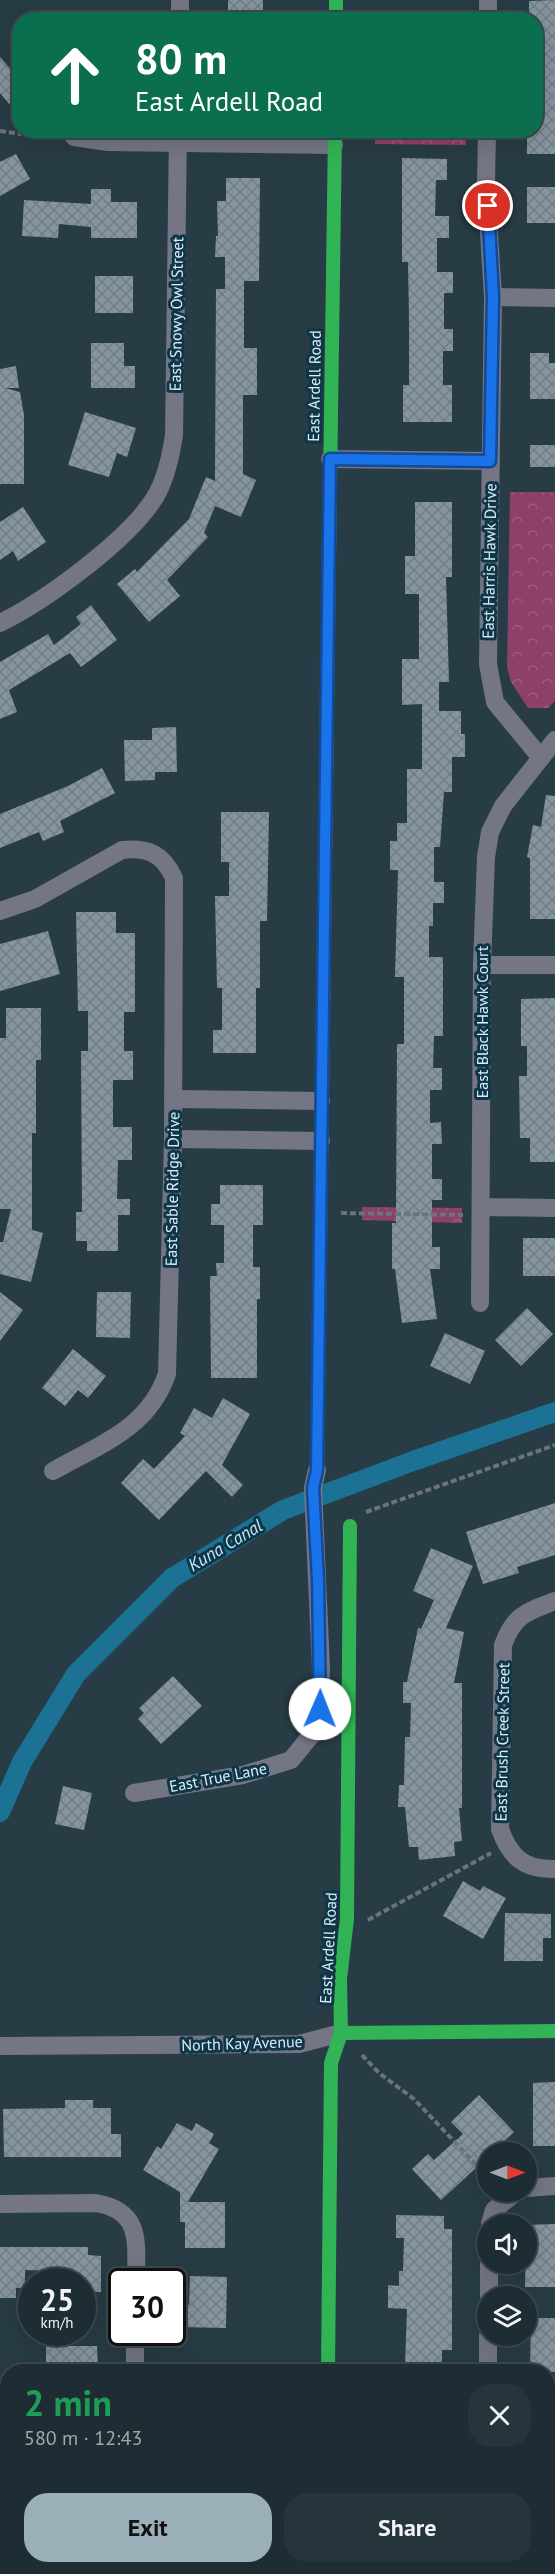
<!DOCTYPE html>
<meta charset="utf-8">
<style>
body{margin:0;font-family:"PT Sans",sans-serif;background:#26353c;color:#f1f3f6;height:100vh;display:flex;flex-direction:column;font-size:22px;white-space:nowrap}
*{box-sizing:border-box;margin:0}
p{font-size:20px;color:#a1a8ac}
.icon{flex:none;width:33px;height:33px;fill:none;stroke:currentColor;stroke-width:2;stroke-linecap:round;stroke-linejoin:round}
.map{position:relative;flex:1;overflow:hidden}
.side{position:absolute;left:0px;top:2364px;width:555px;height:210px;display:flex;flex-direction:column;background:#1e2d34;border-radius:24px 24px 0 0;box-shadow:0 6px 24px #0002,0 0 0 2px #3c494f}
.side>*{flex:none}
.guide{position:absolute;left:12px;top:12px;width:531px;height:126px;border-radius:24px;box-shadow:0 6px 24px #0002,0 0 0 2px #3c494f;background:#0b6e4f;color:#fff;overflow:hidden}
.needle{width:39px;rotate:90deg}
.tools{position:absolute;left:477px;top:2142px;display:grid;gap:12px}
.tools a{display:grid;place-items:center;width:60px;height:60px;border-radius:50%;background:#1e2d34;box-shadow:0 6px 24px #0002,0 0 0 2px #3c494f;font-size:30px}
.speed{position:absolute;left:18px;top:2268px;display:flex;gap:12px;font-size:30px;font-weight:700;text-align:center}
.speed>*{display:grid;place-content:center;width:78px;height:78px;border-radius:50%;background:#1e2d34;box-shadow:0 6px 24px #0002,0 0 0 2px #3c494f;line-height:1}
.speed small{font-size:15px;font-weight:400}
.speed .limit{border:3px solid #111;border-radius:9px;background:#fff;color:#111}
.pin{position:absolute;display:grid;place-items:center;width:51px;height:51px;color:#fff;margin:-26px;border:3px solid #fff;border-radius:50%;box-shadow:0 2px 6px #0007}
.me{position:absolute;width:66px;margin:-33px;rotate:1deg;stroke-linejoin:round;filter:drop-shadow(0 0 4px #0008)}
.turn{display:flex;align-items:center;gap:21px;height:126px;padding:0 24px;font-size:27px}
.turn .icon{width:78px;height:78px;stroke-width:2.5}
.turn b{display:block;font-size:42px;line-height:51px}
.round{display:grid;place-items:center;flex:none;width:63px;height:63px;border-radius:24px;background:#26353c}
.summary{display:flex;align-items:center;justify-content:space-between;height:102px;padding:0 24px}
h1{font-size:36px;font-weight:800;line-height:45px;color:#1e9e55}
.action{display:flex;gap:12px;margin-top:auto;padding:12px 24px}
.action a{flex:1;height:69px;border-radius:24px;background:#9bafb9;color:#111;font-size:24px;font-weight:800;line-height:69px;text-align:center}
.action a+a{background:#26353c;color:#f1f3f6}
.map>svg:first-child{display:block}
.park{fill:url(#park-crowns)}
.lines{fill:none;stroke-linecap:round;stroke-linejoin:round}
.canal{stroke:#1c7295;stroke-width:20}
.building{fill:url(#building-cross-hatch)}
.path{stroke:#6c737e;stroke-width:4;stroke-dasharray:6 3;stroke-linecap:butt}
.street{stroke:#747585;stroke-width:18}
.fast{stroke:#30b455;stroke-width:14}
.slow{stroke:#ff9f0a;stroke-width:14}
.route-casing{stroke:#114b97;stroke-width:15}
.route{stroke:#1a73e8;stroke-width:10}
.labels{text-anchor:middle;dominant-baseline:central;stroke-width:6;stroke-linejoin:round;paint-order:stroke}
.street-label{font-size:16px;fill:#d9edf8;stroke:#0f3647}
.water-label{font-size:18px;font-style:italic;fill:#c7e5f6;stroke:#0f3647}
</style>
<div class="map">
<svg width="555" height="2574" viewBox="0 0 555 2574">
<defs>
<pattern id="park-crowns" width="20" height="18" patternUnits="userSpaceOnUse" patternTransform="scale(1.5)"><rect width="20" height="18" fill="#8d4069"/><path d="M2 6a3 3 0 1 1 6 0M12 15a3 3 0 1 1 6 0" fill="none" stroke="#9c5c7f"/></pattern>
<pattern id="building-cross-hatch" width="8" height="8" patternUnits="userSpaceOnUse" patternTransform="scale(1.5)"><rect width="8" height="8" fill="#86949f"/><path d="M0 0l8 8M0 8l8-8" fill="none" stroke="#717d86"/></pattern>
</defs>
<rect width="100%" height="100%" fill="#283c45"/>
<g class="park">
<path d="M375,131H465L466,145L375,144Z"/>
<path d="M510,492H555V701L548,708H528L511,682L507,667Z"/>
<path d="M362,1207L462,1208V1223L362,1220Z"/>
</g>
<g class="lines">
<path class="canal" d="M0,1812L22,1762L76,1674L172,1578L283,1510L413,1461L555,1412"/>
</g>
<g class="building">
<rect x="228" y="0" width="35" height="20"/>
<path d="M555,0V154H527V130H536L538,72L536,71V20H529V1Z"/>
<path d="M0,57L20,80V95L9,104L0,93Z"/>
<path d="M16,154L30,179L0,196V162Z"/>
<path d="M402,158L447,159V180H436L435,216H449V238H437V272H453V293H444V329H453V351H443V385H452V422H403V385H409V318L408,262H402Z"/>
<path d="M226,178H260L259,281H244V348H257V395H243V474L256,480L241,517L215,506L204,533L208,537L167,580L180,596L149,622L117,584L135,569L137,572L189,519L206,477L215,481L216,289H225V257H215L216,236H218L217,201H226Z"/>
<rect x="527" y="187" width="28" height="36"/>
<path d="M91,189H111V202H137V238H91V227L59,224L58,238L22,236L24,200L91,204Z"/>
<rect x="95" y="276" width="38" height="37"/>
<path d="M91,343H124V366H135V388H91Z"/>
<path d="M530,353H549V363H555V399H530Z"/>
<path d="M16,366L19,388H5L20,392L24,415V484H0V369Z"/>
<path d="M85,412L136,428L127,457L117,453L109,477L68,465Z"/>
<rect x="530" y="445" width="25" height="22"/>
<path d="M415,502H452V577H446L449,682H439V711H461V734H465V757H452V792H444L440,847H434V882H444V903H433V926H429V957H443V1036H434L433,1068H442V1090H430V1123L441,1122L442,1144H432V1179H442V1200H432V1247H440V1269H430L437,1319L402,1323L395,1269H392V1223H396L397,1044H404V977H395L398,870H390V841H397V823H407V769H422V704L402,705V659H419V594H405V556H415Z"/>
<path d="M23,507L46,542L18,561L13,551L0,560V522Z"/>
<path d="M91,605L117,640L81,667L70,653L9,690L17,712L0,719V662L48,634L54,645L81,624L76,617Z"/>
<path d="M176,727L177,772H155V780L125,781L124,740H152V728Z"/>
<path d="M102,768L115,793L60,821L64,832L43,841L39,832L0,848V814L68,786Z"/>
<path d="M546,795L555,796V919H530V858L527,857L533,825L541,827Z"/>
<path d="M221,812H269L267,921H260V988H256V1053H213V1030H222V988H217L215,896H229V862H221Z"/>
<path d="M76,912H116V933H135V1012H124V1051H133V1080H113V1127H132V1160H118L117,1199H130V1215H118V1251H87V1241H76V1212H82L81,1051H88V1011H78Z"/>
<path d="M48,931L60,974L0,991V944Z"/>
<path d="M555,998V1162H530V1138H520L519,1076H527V1046H521V999Z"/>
<path d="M6,1008H41V1060H36V1133H32V1230L43,1233L31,1282L0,1274V1242H3L11,1209H0V1038H6Z"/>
<path d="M220,1185H263V1225H253V1267H260V1299H257V1378H211L210,1276H217L216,1263H224V1225H211V1204H220Z"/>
<rect x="523" y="1238" width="32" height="38"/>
<path d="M0,1292L23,1310L0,1341Z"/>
<path d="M97,1292H131L130,1338L96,1337Z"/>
<path d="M527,1308L553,1334L521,1366L495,1340Z"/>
<path d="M445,1333L485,1351L470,1384L430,1366Z"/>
<path d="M73,1349L106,1376L88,1398L78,1390L65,1406L42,1388Z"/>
<path d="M223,1398L250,1414L222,1465L243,1485L232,1497L206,1471L159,1520L121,1483L143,1459L154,1469L185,1436L180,1433L194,1408L212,1418Z"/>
<path d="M555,1503V1555L517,1567L519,1573L483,1584L466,1532Z"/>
<path d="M431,1548L473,1566L446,1628L464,1632L454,1683H462V1808H459L462,1841L454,1842L455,1856L419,1860L418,1847H409L405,1807H398L399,1785H404L405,1737H410L411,1703H403V1682H407L418,1628L421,1629L434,1600L413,1591Z"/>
<path d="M173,1676L202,1706L161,1744L138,1719L144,1713L139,1708Z"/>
<path d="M63,1786L92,1793L84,1830L55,1824Z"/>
<path d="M463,1881L480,1891L483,1886L506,1898L483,1939L443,1916Z"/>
<path d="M505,1913L551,1914V1938H543V1961H504Z"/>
<path d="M555,2082V2146H533V2083Z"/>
<path d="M479,2095L514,2132L493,2152H488V2157L441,2200L412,2169L428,2154L434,2160L463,2134L451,2122Z"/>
<path d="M65,2100H93V2108H111V2134H121V2157H4L3,2109L65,2108Z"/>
<path d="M177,2123L192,2131L196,2123L214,2134L209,2143L219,2149L188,2202H225V2248H185V2222H180V2192L143,2170L157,2146L161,2149Z"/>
<path d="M396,2215L444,2216V2229H452V2350H442V2366L405,2365L407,2309L388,2308V2285L399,2286V2271H403L404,2238H396Z"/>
<path d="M555,2224V2287H525L526,2225Z"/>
<path d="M0,2247H88V2255L101,2256V2292H82V2282H55V2271L25,2270V2288H16V2298H0Z"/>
<path d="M190,2276L227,2277L226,2328L179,2327L180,2305H189Z"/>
<path d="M531,2318H555V2372L530,2371Z"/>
<path d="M46,2346H97L98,2372H46Z"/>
</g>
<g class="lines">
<g class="path">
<path d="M0,131L35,136"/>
<path d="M356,135L469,136"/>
<path d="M341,1213L463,1215"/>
<path d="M366,1512L555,1445"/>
<path d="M368,1920L491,1853"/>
<path d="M362,2055L379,2073L414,2099L488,2177"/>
</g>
<g class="street">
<path d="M180,20V0"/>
<path d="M488,20V0"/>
<path d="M487,130L486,184L493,297L488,664L495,702L541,758"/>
<path d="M74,137L108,142L334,145"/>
<path d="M493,297L555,298"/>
<path d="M330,459L490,461"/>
<path d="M0,623C45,601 135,536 158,492C167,474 171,455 174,435L178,130"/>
<path d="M0,911L35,899L122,850C148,847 163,854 174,878L173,1139L167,1374C148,1429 100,1444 53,1471"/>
<path d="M482,965H555"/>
<path d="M173,1099L321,1101"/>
<path d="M173,1139L321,1141"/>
<path d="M481,1207L555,1208"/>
<path d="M480,1303L482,965L486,857L490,832L503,806L555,740"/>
<path d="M555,1601C526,1612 514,1615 503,1645L500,1829C510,1857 524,1870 555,1869"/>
<path d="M134,1793L243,1775L291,1760L313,1733L320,1709L321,1668L313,1488L317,1470"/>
<path d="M0,2046L299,2044L341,2033"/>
<path d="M526,2188L555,2186"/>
<path d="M0,2204L96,2203C143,2211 136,2244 136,2282"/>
<path d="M490,2224L494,2210L516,2192"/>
<path d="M489,2296V2264"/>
<path d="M135,2372V2332"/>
<path d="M488,2372V2336"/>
<path d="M548,2415H555"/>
<path d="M0,2466L8,2463"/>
<path d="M133,2568L144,2574"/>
<path d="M291,2569H487"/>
</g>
<g class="fast">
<path d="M336,0V20"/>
<path d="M327,701L335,130"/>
<path d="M317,1470L322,1093"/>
<path d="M341,2033L555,2031"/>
<path d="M328,2372L331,2063L341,2033L340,1979L347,1919L350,1526"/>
<path d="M326,2566V2574"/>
</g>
<path class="slow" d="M322,1093L327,701"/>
</g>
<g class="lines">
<g class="route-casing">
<path id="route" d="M320,1709L318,1580L313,1488L317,1470L330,459L490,461L493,297L488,206"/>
</g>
<use href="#route" class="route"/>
</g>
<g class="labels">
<g class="street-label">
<text transform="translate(176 314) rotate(-89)">East Snowy Owl Street</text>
<text transform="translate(314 386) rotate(-89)">East Ardell Road</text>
<text transform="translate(489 561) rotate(-89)">East Harris Hawk Drive</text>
<text transform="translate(482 1022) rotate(-90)">East Black Hawk Court</text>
<text transform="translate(172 1189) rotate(-89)">East Sable Ridge Drive</text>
<text transform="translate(502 1742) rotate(-89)">East Brush Creek Street</text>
<text transform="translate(218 1777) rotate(-11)">East True Lane</text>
<text transform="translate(328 1948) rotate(-87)">East Ardell Road</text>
<text transform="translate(242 2043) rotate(-2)">North Kay Avenue</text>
</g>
<g class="water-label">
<text transform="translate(225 1545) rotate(-31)">Kuna Canal</text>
</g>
</g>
</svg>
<div class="tools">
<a><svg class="needle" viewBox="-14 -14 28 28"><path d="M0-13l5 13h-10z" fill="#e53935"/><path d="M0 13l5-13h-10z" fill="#a1a8ac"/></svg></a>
<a><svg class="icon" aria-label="sound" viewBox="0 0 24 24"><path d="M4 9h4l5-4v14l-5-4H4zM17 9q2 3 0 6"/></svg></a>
<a><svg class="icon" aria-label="layers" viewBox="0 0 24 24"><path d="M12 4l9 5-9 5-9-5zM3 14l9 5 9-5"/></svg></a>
</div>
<div class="speed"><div>25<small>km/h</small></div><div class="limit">30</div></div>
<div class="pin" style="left:488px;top:206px;background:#d93025"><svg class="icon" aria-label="arrive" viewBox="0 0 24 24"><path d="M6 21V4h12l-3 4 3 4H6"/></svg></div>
<svg class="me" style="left:320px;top:1709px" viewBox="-20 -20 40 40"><circle r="19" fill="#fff"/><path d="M0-13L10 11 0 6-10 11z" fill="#1a73e8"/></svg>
<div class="guide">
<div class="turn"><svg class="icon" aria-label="ahead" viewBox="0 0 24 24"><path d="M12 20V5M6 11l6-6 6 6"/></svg><div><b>80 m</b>East Ardell Road</div></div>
</div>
<section class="side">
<div class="summary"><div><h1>2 min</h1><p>580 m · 12:43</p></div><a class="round"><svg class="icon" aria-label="close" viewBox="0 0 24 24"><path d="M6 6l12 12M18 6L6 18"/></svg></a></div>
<div class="action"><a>Exit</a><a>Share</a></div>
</section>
</div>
